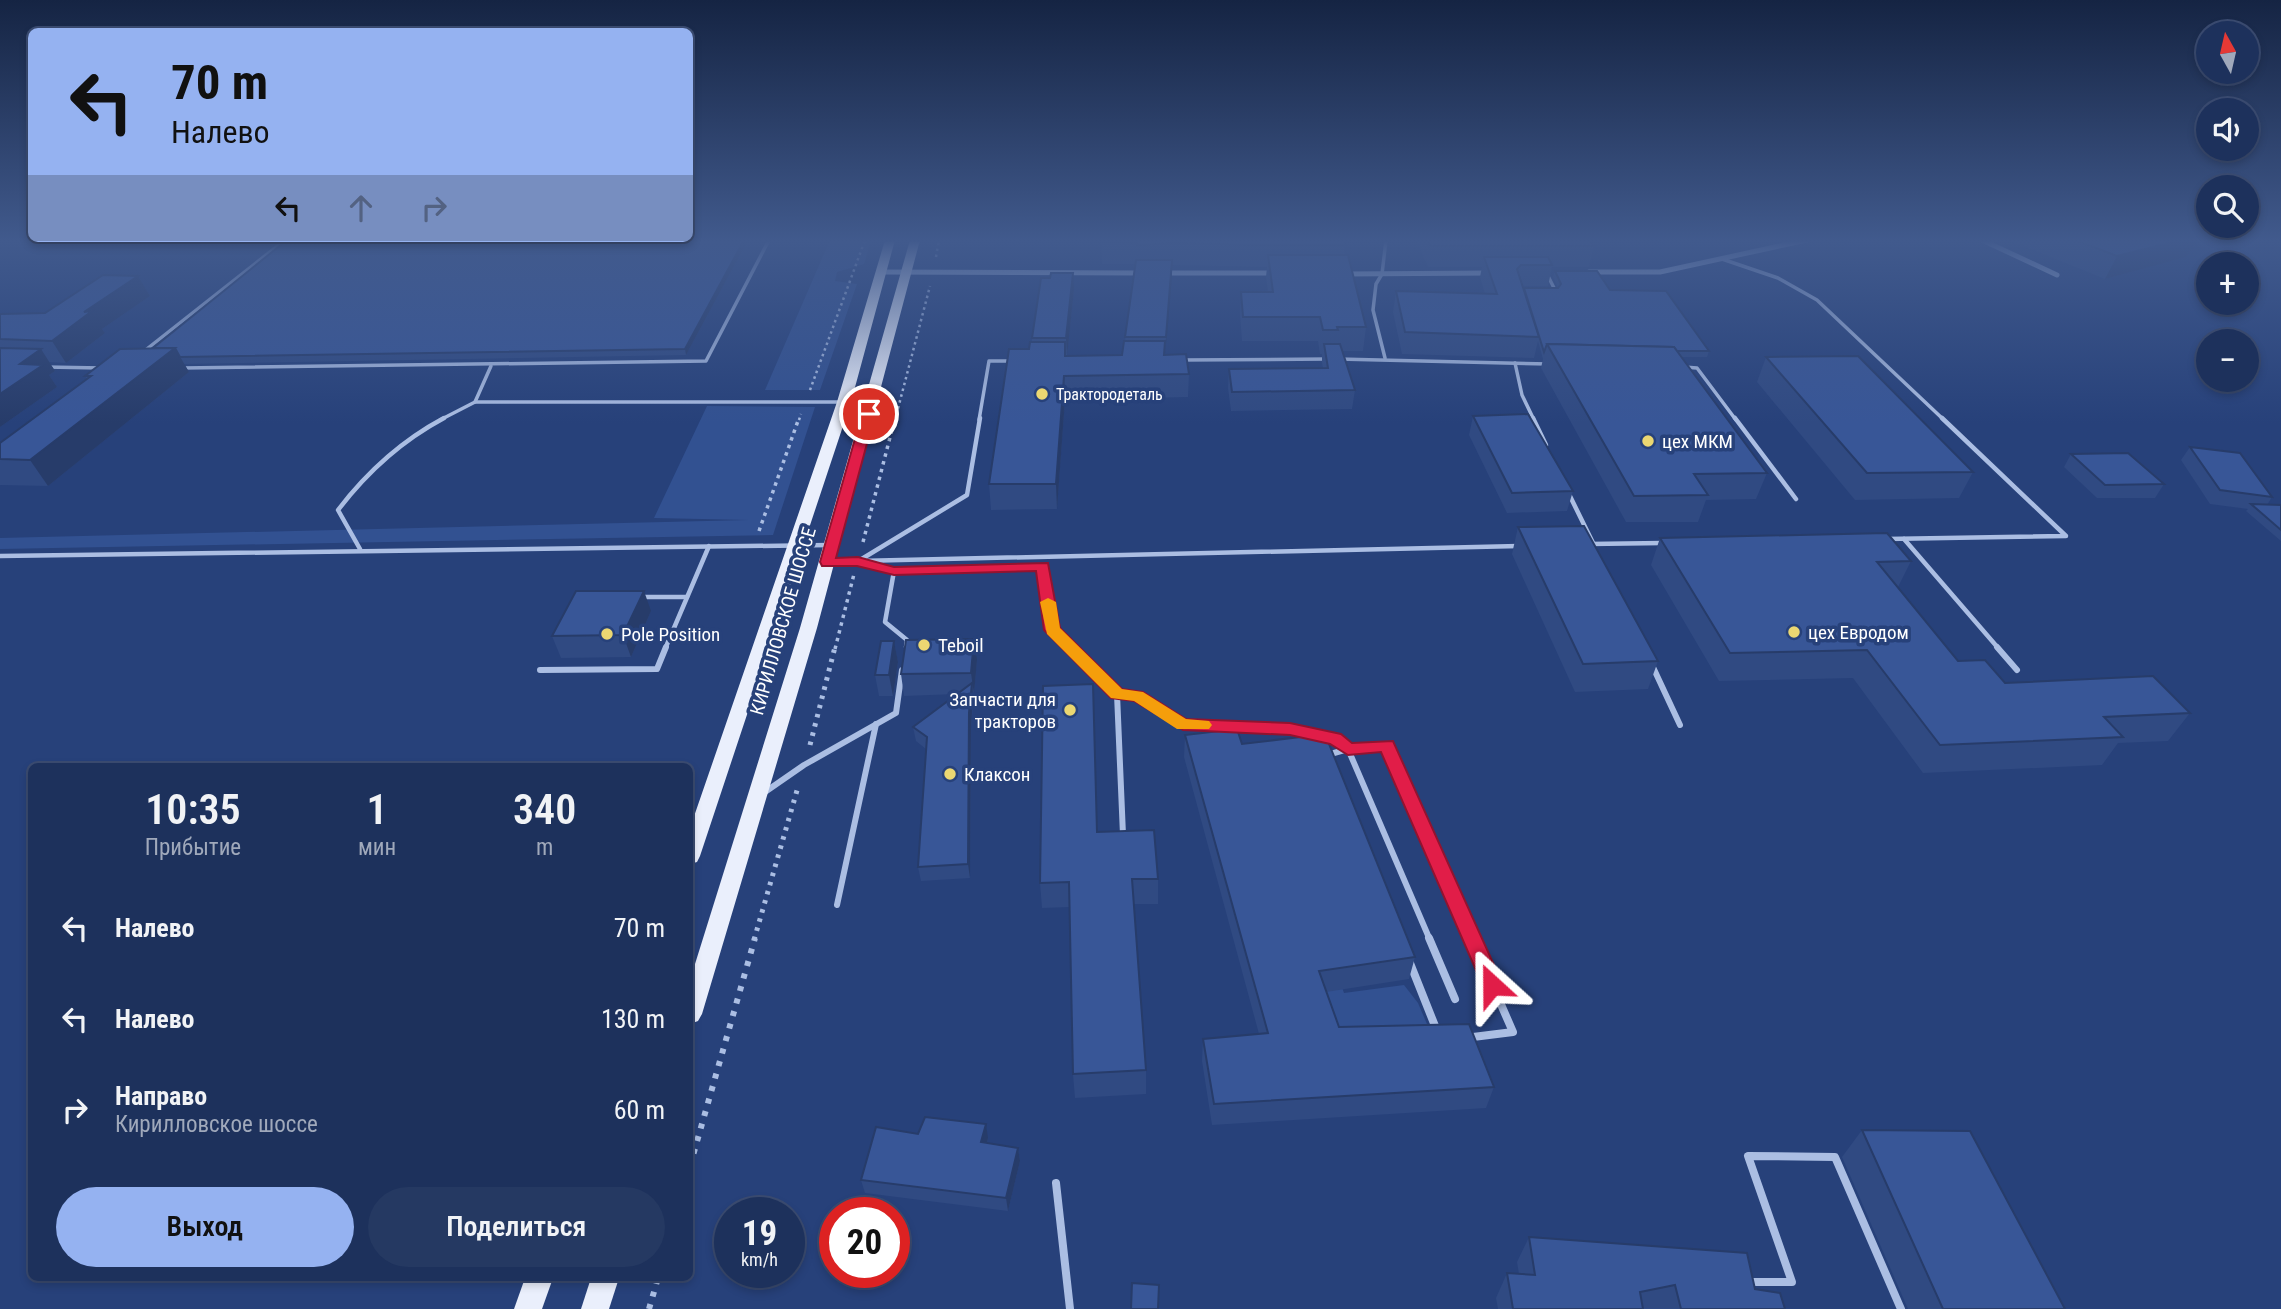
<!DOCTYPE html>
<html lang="ru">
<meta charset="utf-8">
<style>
body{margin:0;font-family:"Roboto Condensed",sans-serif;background:#253962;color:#f1f3f6;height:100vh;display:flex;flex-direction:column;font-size:26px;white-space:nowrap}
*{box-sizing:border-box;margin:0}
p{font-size:23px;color:#a0a9bb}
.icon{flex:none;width:38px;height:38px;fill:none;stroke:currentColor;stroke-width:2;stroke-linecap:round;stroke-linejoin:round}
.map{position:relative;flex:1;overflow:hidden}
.sheet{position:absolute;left:28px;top:763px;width:665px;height:518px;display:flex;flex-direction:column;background:#1d315c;border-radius:10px;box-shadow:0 4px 10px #0003,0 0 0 2px #3b4c72}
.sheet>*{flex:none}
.banner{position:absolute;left:28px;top:28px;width:665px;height:214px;border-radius:10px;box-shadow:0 4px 10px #0003,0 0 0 2px #3b4c72;background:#95b2f1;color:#111;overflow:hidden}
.needle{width:46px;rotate:352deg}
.tools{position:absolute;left:2196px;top:21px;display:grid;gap:14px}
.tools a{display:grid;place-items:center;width:63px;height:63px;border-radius:50%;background:#1d315c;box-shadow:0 4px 10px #0003,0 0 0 2px #3b4c72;font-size:35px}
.speed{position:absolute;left:714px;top:1197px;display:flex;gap:14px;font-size:35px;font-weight:700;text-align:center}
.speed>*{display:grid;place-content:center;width:91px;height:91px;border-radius:50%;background:#1d315c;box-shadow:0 4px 10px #0003,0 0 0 2px #3b4c72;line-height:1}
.speed small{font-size:18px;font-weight:400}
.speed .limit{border:10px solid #d22;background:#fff;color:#111}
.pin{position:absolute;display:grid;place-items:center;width:60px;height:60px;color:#fff;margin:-30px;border:4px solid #fff;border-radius:50%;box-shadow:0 2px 7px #0007}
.me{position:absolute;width:77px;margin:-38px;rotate:336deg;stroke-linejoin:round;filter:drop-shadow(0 0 5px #0008)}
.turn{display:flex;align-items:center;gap:24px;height:147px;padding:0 28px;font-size:32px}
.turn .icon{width:91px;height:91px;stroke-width:2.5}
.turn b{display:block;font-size:49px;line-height:60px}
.lanes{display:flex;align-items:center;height:66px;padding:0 28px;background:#0003;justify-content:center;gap:35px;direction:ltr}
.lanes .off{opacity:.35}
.eta{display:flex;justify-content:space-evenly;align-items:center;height:119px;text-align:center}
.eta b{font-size:42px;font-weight:600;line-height:49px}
.action{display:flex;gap:14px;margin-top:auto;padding:14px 28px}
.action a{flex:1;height:80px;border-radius:42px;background:#95b2f1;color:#111;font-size:28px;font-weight:600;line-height:80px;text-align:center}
.action a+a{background:#253962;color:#f1f3f6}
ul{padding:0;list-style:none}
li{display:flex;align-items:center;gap:21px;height:91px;padding:0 28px}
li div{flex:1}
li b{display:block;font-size:26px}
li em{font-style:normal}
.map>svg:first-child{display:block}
.green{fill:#325191}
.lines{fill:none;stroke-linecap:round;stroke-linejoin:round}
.path-far3{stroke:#abbee3;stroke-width:2.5;stroke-dasharray:2.5 3.5;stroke-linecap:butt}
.path-far2{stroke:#abbee3;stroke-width:3.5;stroke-dasharray:3.5 4.5;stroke-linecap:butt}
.path-far1{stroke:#abbee3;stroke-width:5;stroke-dasharray:3.5 6;stroke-linecap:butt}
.path{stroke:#abbee3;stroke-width:6;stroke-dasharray:5 8;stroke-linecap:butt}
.service-far3{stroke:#abbee3;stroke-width:3.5}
.service-far2{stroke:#abbee3;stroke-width:4.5}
.service-far1{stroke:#abbee3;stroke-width:6}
.service{stroke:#abbee3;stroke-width:8}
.minor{stroke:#abbee3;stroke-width:5}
.primary{fill:#eaeffc;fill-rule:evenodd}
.wall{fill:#304a82}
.shaded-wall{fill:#273c6a}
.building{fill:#385697;stroke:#273c6a;stroke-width:2}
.route{fill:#e11d48;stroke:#92132f;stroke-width:2}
.slow{fill:#f59e0b}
.poi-dot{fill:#ebd772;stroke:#27417a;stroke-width:2.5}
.labels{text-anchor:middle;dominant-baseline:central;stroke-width:7;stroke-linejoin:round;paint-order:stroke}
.far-poi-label{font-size:16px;fill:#fff;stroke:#27417a;text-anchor:start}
.poi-label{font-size:19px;fill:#fff;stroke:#27417a;text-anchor:start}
.street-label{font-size:19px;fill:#fff;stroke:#27417a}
</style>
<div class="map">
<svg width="2281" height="1309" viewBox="0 0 2281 1309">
<rect width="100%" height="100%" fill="#27417a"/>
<g class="green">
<path d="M830,240H871L864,264L837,272L835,281L857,284L820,390H765Z"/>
<path d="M707,406L815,407L773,535L0,549V538L748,520L654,518Z"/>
<path d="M1264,762L1344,993L1404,985L1418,1003L1435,1043L1337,1046Z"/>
</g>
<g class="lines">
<g class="path-far3">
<path d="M936,257L939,240"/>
<path d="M810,390L865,240"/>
<path d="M799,420L801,414"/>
<path d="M895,420L930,286"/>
</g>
<g class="path-far2">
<path d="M759,531L799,418"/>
<path d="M863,542L895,418"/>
<path d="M835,649L854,574"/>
</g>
<g class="path-far1">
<path d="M810,745L835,647"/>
<path d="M754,940L798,787"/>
</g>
<g class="path">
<path d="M690,1166L755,938"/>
<path d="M649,1309L658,1278"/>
</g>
<g class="service-far3">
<path d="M1722,259L1778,278L1817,300L1944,420"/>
<path d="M1547,274L1555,290H1551"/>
<path d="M143,352L285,240"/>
<path d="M1385,358L1373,310L1376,284L1382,274L1386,240"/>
<path d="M1338,359L1549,364"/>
<path d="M1181,360L1328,359"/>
<path d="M1515,363L1522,395L1534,420"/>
<path d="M45,367L102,368"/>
<path d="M1684,367L1697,368L1736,420"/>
<path d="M182,368L706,361L769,240"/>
<path d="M475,402H841"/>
<path d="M440,420L475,402L491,366"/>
<path d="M979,420L989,361H1013"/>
</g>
<g class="service-far2">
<path d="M1533,418L1546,445"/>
<path d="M1735,418L1796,499"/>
<path d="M1568,492L1593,543"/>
<path d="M1886,539L2066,536L1942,418"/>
<path d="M1904,539L1999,649"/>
<path d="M1589,544L1663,543"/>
<path d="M360,549L338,510C367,472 401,441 444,418"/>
<path d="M0,556L830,545"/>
<path d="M860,560L967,495L980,418"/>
<path d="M858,561L1519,546"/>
<path d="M828,563L858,561L894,571L885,622L907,640L906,647"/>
<path d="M894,571L1042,566L1052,630L1071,649"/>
<path d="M641,597H687"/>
<path d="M665,649L709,546"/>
</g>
<g class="service-far1">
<path d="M1069,647L1117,694L1123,835"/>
<path d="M1997,647L2017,670"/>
<path d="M1652,665L1680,725"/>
<path d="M540,670L657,669L666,647"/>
<path d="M1117,694L1137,696L1183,724L1290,729L1335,739L1348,749L1430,940"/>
<path d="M765,792L804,765L896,713L902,670"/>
<path d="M837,905L876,724"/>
<path d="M1401,940L1327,755L1348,749L1387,746L1472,940"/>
</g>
<g class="service">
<path d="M1400,938L1441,1041L1513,1032L1472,938"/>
<path d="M1429,938L1455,999"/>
<path d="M1056,1183L1070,1309"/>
<path d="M1748,1282H1792L1748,1156L1835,1157L1901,1309"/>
</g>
<g class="minor">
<path d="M1982,240L2057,275"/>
<path d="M881,272L1143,273"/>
<path d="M1589,272H1660L1807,240"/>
<path d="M1165,273H1276"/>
<path d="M1344,274L1489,273"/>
</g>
<g class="primary">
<path d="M885,240H895L851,402L700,856L697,862L690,864V828L837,402Z"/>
<path d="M910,240H920L817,628L702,1014L698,1021L690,1024V980L800,628Z"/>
<path d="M525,1278H553L542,1309H514Z"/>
<path d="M591,1278H619L609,1309H581Z"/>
</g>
</g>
<g class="wall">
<path d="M748,240L686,355L184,364L189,372L48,486L0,485V443L87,379L85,376L153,348Z"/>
<path d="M1101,240L1345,245L1344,255L1366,327L1363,351H1342L1355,390L1352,409L1231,411L1228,388L1229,369L1323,368L1322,363V354H1320L1318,341H1242L1240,315L1241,292H1268L1266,277L1267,267L1172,265L1165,354L1189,374L1188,397L1065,400L1057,509L991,510L989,484L1032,342V338L1074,290L1067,356L1122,355L1125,341L1135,264H1102Z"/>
<path d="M1416,240H1590L1594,246L1589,267H1552L1548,286H1522L1524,290L1558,288L1553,277L1555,271L1610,290L1709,351L1707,357H1681L1767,473L1756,499L1706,500L1698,522H1626L1541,368L1543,359L1538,341L1534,358L1402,354L1393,312L1396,291L1485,294L1480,277L1482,267H1428Z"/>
<path d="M2009,240H2197L2186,257L2105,279Z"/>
<path d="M138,276L150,296L102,329L105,333L66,363L49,362L55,371L49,375L57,387L0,427V314L45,313Z"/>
<path d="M1766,357L1973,472L1959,498L1855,500L1757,382Z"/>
<path d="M1473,416L1573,491L1567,511L1507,513L1469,435Z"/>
<path d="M2190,447L2272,497L2267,505H2281V541L2246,511L2248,509L2210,504L2181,460Z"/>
<path d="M2071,454L2164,484L2155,498H2097L2064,467Z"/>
<path d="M1518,527L1658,661L1648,689L1575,692L1512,554Z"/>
<path d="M1660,538L1911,561L1898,587L1958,661L2005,683L2190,713L2168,741L2118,743L2102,765L1923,773L1853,678L1719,681L1651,565Z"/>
<path d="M651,611L631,657L561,658L552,636Z"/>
<path d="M894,641L898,662L893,696H879L875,675Z"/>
<path d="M977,660L971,728L970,878L921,881L918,867L926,749L916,741L913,727L957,694L904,696L901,674Z"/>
<path d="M1185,735L1242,744L1415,957L1409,979L1326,992L1339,1027L1494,1087L1486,1108L1212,1125L1202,1061L1203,1039L1259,1034L1184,757Z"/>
<path d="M1097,832L1158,879V904H1134L1146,1070V1094L1075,1098L1073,1074L1070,907L1042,908L1040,883Z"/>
<path d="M1862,1130L2065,1309H1908L1842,1157Z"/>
<path d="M918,1134L988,1138L987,1143L1018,1148L1020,1161L1008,1211L865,1193L861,1180Z"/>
<path d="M1529,1237L1755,1289L1785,1309H1498L1496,1298L1507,1273L1519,1274L1517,1262Z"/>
</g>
<g class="shaded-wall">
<path d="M744,240H748L686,355L685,349Z"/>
<path d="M2181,240H2197L2186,257L2105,279L2117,256Z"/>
<path d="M1172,260V277L1165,355L1166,337Z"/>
<path d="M1073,273L1074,290L1067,356L1066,338Z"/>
<path d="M138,276L150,296L102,329L105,333L66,363L52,341L84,312Z"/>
<path d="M175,348L189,372L48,486L30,460Z"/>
<path d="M41,349L55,371L49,375L57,387L0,427V394L20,364Z"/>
<path d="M1064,376L1065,400L1057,509L1056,484Z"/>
<path d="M644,591L651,611L631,657L623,635Z"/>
<path d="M974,639L977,660L974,694L971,673Z"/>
<path d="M894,641L898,662L893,696L889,675Z"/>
<path d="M972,683L973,697L971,728L970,878L968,864L969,713Z"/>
<path d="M986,1124L988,1138L984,1156L981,1142Z"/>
<path d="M1018,1148L1020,1161L1008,1211L1006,1198Z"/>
</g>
<g class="building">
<path d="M287,240H744L685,349L180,357L175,348H153Z"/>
<path d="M1101,240H1344L1345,245H1266L1173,243L1137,245V243L1101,242Z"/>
<path d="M1428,240H1590L1594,246H1431Z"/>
<path d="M2075,240H2181L2117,256Z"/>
<path d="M1268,255H1348L1366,327H1337L1338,330H1323L1320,317H1243L1241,292H1273Z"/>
<path d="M1484,257H1548L1552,265H1521L1517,269L1539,337L1405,332L1396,291L1497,294Z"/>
<path d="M1136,260H1172L1166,337H1125Z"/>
<path d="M1555,271H1597L1610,290L1666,291L1709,351H1677L1674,347L1547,344L1544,352L1524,288H1558L1561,284Z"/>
<path d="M1051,273H1073L1066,338H1032L1041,278H1050Z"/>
<path d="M103,275L138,276L84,312L92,311L52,341L0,339V314L45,313Z"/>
<path d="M1124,341H1165L1164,355L1186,354L1189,374L1064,376L1056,484H989L1009,349H1029L1030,342H1065V356L1122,355Z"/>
<path d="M1324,344H1340L1355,390L1232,392L1229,369L1328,368Z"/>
<path d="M1547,344L1674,347L1767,473L1694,474L1708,495L1634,496Z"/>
<path d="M0,348L41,349L20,364L43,365L0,394Z"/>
<path d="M175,348L30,460L0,459V443L91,376H85L120,349Z"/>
<path d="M1858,356L1973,472L1867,473L1766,357Z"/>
<path d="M1528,414L1573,491L1512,493L1473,416Z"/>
<path d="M2190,447L2240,453L2272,497L2220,490Z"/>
<path d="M2128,453L2164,484L2105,485L2071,454Z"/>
<path d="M2251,504L2281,505V530Z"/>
<path d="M1584,526L1658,661L1583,664L1518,527Z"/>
<path d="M1887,533L1911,561L1877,562L1958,661L1985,660L2005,683L2153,676L2190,713L2104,717L2123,737L1940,745L1867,650L1730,653L1660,538Z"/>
<path d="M576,591H644L623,635L552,636Z"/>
<path d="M974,639L971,673L901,674L906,640Z"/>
<path d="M881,641H894L889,675H875Z"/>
<path d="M972,683L969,713L968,864L918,867L927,737L913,727Z"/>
<path d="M1093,684L1097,832L1154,830L1158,879H1132L1146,1070L1073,1074L1069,882L1040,883L1043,686Z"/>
<path d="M1237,729L1242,744L1325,734L1415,957L1319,971L1339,1027L1469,1024L1494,1087L1214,1104L1203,1039L1268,1033L1185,735Z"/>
<path d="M925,1117L986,1124L981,1142L1018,1148L1006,1198L861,1180L876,1127L918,1134Z"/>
<path d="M1862,1130L1970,1131L2065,1309H1943Z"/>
<path d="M1529,1237L1747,1253L1755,1289L1780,1293L1785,1309H1681L1675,1285L1640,1292L1643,1309H1513L1507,1273L1535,1275Z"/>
<path d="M1132,1283L1159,1285L1158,1309H1131Z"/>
</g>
<linearGradient id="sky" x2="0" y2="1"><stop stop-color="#152443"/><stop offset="0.57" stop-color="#415a8d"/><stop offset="1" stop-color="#415a8d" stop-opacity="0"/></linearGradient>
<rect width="2281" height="423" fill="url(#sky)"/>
<path class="route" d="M869,411L875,414L836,558L858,557L894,567L1048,563L1060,628L1122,689L1143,692L1186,719L1290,723L1341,734L1352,743L1393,741L1503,985L1500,991L1492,993L1485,991L1381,752L1348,755L1330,744L1290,735L1183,730L1134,701L1111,698L1044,630L1036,571L894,575L857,566H822L820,562L862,414Z"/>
<path class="slow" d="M1048,598L1056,602L1060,628L1122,689L1143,692L1186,719L1209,721L1212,725L1209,729H1177L1134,701L1111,698L1047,634L1040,602Z"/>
<g class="poi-dot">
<circle cx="1042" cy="394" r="7"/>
<circle cx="1648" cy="441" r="7"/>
<circle cx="1794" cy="632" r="7"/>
<circle cx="607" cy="634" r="7"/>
<circle cx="924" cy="645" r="7"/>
<circle cx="1070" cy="710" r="7"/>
<circle cx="950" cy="774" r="7"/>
</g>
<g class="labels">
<g class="far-poi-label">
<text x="1056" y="394">Трактородеталь</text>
</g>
<g class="poi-label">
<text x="1662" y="441">цех МКМ</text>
<text x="1808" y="632">цех Евродом</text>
<text x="621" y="634">Pole Position</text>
<text x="938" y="645">Teboil</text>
<text x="1056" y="699" text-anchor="end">Запчасти для<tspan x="1056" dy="22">тракторов</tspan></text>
<text x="964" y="774">Клаксон</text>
</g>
<g class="street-label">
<text transform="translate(783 621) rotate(-74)">КИРИЛЛОВСКОЕ ШОССЕ</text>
</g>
</g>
</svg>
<div class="tools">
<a><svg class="needle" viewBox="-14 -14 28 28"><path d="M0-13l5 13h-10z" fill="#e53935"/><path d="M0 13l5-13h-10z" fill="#a0a9bb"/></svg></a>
<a><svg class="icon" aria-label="sound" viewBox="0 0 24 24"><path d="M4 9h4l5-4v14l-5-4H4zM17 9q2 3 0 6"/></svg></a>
<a><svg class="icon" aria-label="search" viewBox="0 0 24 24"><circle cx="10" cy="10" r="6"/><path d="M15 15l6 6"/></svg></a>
<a>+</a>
<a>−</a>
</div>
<div class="speed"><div>19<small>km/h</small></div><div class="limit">20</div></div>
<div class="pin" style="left:869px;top:414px;background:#d93025"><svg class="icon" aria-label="arrive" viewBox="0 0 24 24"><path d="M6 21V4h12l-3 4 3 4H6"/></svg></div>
<svg class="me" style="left:1492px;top:985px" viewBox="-20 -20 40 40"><path d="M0-17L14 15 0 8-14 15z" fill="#e11d48" stroke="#fff" stroke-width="4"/></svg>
<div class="banner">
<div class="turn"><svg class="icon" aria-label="left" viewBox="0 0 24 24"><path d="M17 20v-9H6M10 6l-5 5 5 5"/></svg><div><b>70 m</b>Налево</div></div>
<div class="lanes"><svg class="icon" aria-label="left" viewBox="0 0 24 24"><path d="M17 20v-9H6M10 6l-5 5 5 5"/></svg><svg class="icon off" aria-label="ahead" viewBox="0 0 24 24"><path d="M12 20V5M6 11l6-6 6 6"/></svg><svg class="icon off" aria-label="right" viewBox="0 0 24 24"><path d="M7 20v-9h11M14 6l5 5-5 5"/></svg></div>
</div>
<section class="sheet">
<div class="eta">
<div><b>10:35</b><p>Прибытие</p></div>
<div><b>1</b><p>мин</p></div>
<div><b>340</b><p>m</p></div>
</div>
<ul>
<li><svg class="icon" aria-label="left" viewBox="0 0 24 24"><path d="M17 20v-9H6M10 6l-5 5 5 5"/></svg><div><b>Налево</b></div><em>70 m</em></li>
<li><svg class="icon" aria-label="left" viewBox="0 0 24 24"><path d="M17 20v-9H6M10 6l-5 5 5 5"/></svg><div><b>Налево</b></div><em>130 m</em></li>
<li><svg class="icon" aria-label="right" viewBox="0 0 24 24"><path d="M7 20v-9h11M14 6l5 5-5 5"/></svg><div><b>Направо</b><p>Кирилловское шоссе</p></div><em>60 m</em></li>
</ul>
<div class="action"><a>Выход</a><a>Поделиться</a></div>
</section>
</div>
